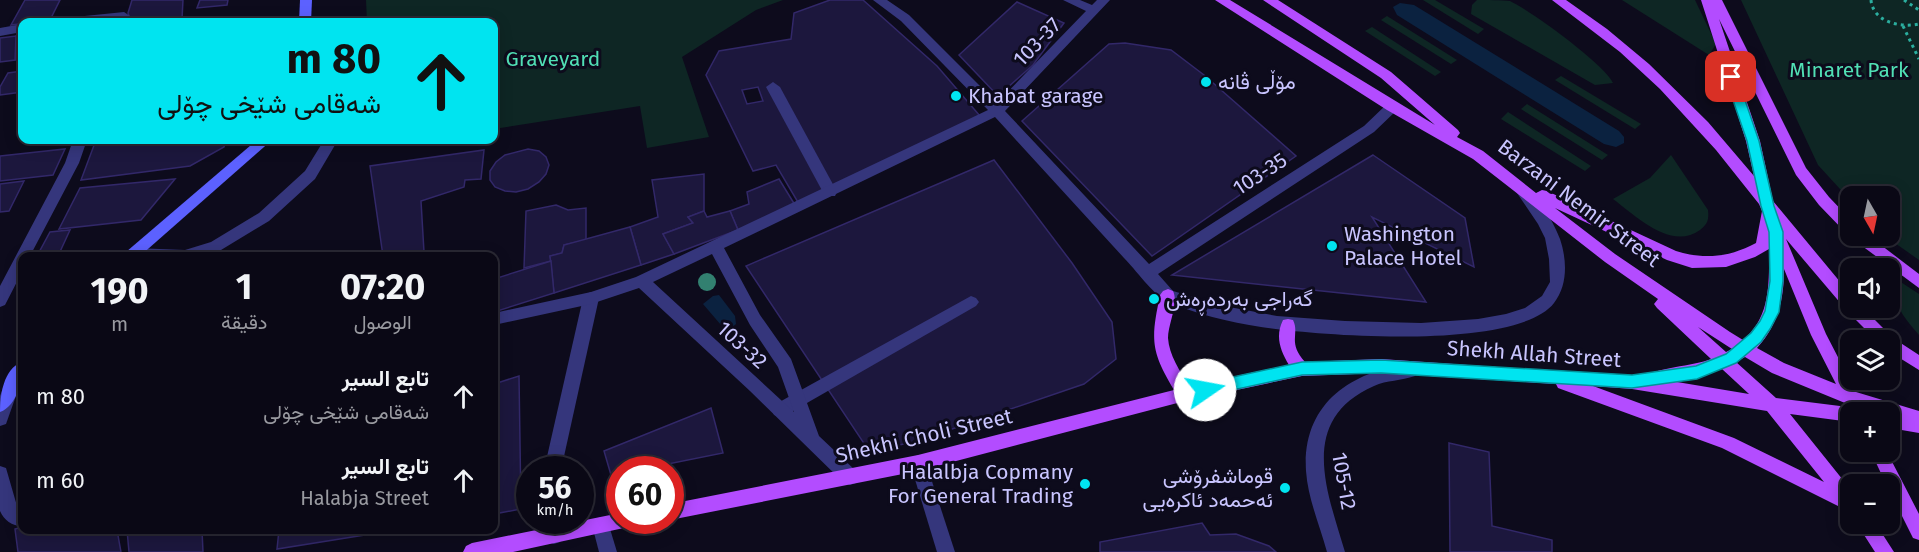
<!DOCTYPE html>
<html lang="ar">
<meta charset="utf-8">
<style>
body{margin:0;font-family:"Fira Sans",Vazirmatn,sans-serif;background:#181622;color:#f1f3f6;direction:rtl;height:100vh;display:flex;flex-direction:column;font-size:22px;white-space:nowrap}
*{box-sizing:border-box;margin:0}
p{font-size:20px;color:#999aa0}
.icon{flex:none;width:33px;height:33px;fill:none;stroke:currentColor;stroke-width:2;stroke-linecap:round;stroke-linejoin:round}
.map{position:relative;flex:1;overflow:hidden;direction:ltr}
.drawer{position:absolute;left:18px;top:252px;width:480px;height:282px;display:flex;flex-direction:column;background:#0a0815;border-radius:12px;box-shadow:0 3px 15px #0003,0 0 0 2px #2a2934;direction:rtl}
.drawer>*{flex:none}
.top-card{position:absolute;left:18px;top:18px;width:480px;height:126px;border-radius:12px;box-shadow:0 3px 15px #0003,0 0 0 2px #2a2934;direction:rtl;background:#00e4f0;color:#111;overflow:hidden}
.needle{width:39px;rotate:171deg}
.controls{position:absolute;left:1840px;top:186px;display:grid;gap:12px}
.controls a{display:grid;place-items:center;width:60px;height:60px;border-radius:12px;background:#0a0815;box-shadow:0 3px 15px #0003,0 0 0 2px #2a2934;font-size:30px}
.speed{position:absolute;left:516px;top:456px;display:flex;gap:12px;font-size:30px;font-weight:700;text-align:center}
.speed>*{display:grid;place-content:center;width:78px;height:78px;border-radius:50%;background:#0a0815;box-shadow:0 3px 15px #0003,0 0 0 2px #2a2934;line-height:1}
.speed small{font-size:15px;font-weight:400}
.speed .limit{border:9px solid #d22;background:#fff;color:#111}
.pin{position:absolute;display:grid;place-items:center;width:51px;height:51px;color:#fff;margin:-26px;border-radius:12px;box-shadow:0 3px 9px #0006}
.me{position:absolute;width:66px;margin:-33px;rotate:78deg;stroke-linejoin:round;filter:drop-shadow(0 0 4px #0008)}
.turn{display:flex;align-items:center;gap:21px;height:126px;padding:0 18px;font-size:27px}
.turn .icon{width:78px;height:78px;stroke-width:2.5}
.turn b{display:block;font-size:42px;line-height:51px}
.eta{display:flex;justify-content:space-evenly;align-items:center;height:102px;text-align:center}
.eta b{font-size:36px;font-weight:700;line-height:42px}
ul{padding:0;list-style:none}
li{display:flex;align-items:center;gap:18px;height:84px;padding:0 18px}
li div{flex:1}
li b{display:block;font-size:22px}
li em{font-style:normal}
.map>svg:first-child{display:block}
.green{fill:#0e2624}
.water{fill:#0b2240}
.building{fill:#1c173d;stroke:#322869;stroke-width:1.5;fill-rule:evenodd}
.lines{fill:none;stroke-linecap:round;stroke-linejoin:round}
.path{stroke:#2bae9f;stroke-width:3;stroke-dasharray:3 4;stroke-linecap:butt}
.service{fill:#35367c;fill-rule:evenodd}
.minor{fill:#35367c;fill-rule:evenodd}
.secondary{fill:#5c61ff;fill-rule:evenodd}
.primary{fill:#b34cff;fill-rule:evenodd}
.tree{fill:#328070}
.route{fill:#00e4f0;stroke:#00949c;stroke-width:1.5}
.poi-dot{fill:#00e4f0;stroke:#0d0b1c;stroke-width:2}
.labels{text-anchor:middle;dominant-baseline:central;stroke-width:6;stroke-linejoin:round;paint-order:stroke}
.street-label{font-size:21px;fill:#c9c5ff;stroke:#0d0b1c}
.park-label{font-size:21px;fill:#51dfb5;stroke:#0d0b1c}
.poi-label{font-size:21px;fill:#c9c5ff;stroke:#0d0b1c;text-anchor:start}
</style>
<div class="map">
<svg width="1919" height="552" viewBox="0 0 1919 552">
<rect width="100%" height="100%" fill="#0d0b1c"/>
<g class="green">
<path d="M366,0H783L756,10L682,57L709,137L647,148L640,106L494,129V22H367Z"/>
<path d="M1423,0H1435L1484,29L1478,34Z"/>
<path d="M1477,0C1487,0 1502,0 1510,1C1531,11 1604,64 1613,83L1595,85L1471,14L1472,5Z"/>
<path d="M1622,0H1695L1716,44L1709,55Z"/>
<path d="M1741,0H1919V260L1885,236H1890V196H1851V201L1818,165Z"/>
<path d="M1387,16L1457,60L1451,64L1381,20Z"/>
<path d="M1372,27L1441,72L1435,76L1365,31Z"/>
<path d="M1561,76L1641,124L1635,129L1555,80Z"/>
<path d="M1527,104L1608,155L1602,160L1521,109Z"/>
<path d="M1508,112L1591,166L1585,171L1501,119Z"/>
<path d="M1671,155L1708,210C1709,219 1708,224 1700,230C1671,251 1636,216 1613,199L1650,178Z"/>
<path d="M1890,275L1919,294V335C1903,317 1890,299 1890,275Z"/>
</g>
<g class="water">
<path d="M1400,3L1414,5L1619,131L1624,137V143L1616,147L1604,144L1397,15L1393,7Z"/>
<path d="M719,295L735,316L736,324L730,329L721,325L703,304L713,296Z"/>
</g>
<g class="building">
<path d="M25,0H60L50,20L11,25Z"/>
<path d="M132,0H183L182,19L131,22L128,13Z"/>
<path d="M200,0H228L227,5L197,8Z"/>
<path d="M830,0H863L937,66L980,116L799,204L776,165L753,171L706,75L719,51L791,39L794,13ZM758,87L763,101L747,104L742,90Z"/>
<path d="M1017,2L1064,23L1033,65L998,96L959,55Z"/>
<path d="M22,35V59L15,60L16,36Z"/>
<path d="M16,36L15,60L0,62V38Z"/>
<path d="M1125,43L1171,50L1204,75L1296,156L1152,256L1022,121L1109,44Z"/>
<path d="M22,71V92L0,95V87L8,73Z"/>
<path d="M96,140H226L224,147L190,166L81,180Z"/>
<path d="M65,149L53,175L0,181V156Z"/>
<path d="M528,149L539,151L546,157L549,165L546,174L539,182L528,189L516,192L505,191L495,187L490,180V171L496,162L505,155Z"/>
<path d="M484,150L481,179L465,180L464,187L421,201L424,252L404,256H383L370,166Z"/>
<path d="M1373,155L1465,218L1474,267L1372,217L1426,302L1172,275Z"/>
<path d="M994,160L1072,263L1112,322L1116,359L1084,384L914,442L869,451L746,266Z"/>
<path d="M704,174V211L688,217L693,223L663,234L674,254L641,265L630,227L658,217L652,180Z"/>
<path d="M175,179L141,220L59,229L80,188Z"/>
<path d="M779,179L795,205L738,230L730,211L749,204L747,192Z"/>
<path d="M24,181L9,211L0,212V184Z"/>
<path d="M556,205L568,210L586,208V240L564,245L562,253L550,256L551,261L524,268L526,211Z"/>
<path d="M704,211L707,217L730,211L738,230L674,254L663,234L693,223L688,217Z"/>
<path d="M630,227L641,265L554,293L550,256L562,253L564,245Z"/>
<path d="M70,230L58,256H37L50,232Z"/>
<path d="M551,261L554,293L494,312V279Z"/>
<path d="M519,376L521,509L494,514V384Z"/>
<path d="M711,408L723,453L638,470H620V473L611,475L604,451Z"/>
<path d="M1449,443L1489,452L1492,526L1552,540V552H1450Z"/>
<path d="M1202,523L1210,535L1236,534L1269,546L1276,552H1100V542Z"/>
<path d="M22,527V530H117L121,552H18L15,529Z"/>
<path d="M127,530H202L203,552H129Z"/>
<path d="M279,530H396L277,549Z"/>
</g>
<g class="lines">
<g class="path">
<path d="M1871,0C1873,22 1900,28 1919,24"/>
<path d="M1904,0L1919,10"/>
<path d="M1903,26L1919,59"/>
</g>
<g class="service">
<path d="M773,82L780,87L835,188L837,192L835,196H825L766,87Z"/>
<path d="M324,140H338L315,179L269,221L221,250L202,256H128L129,250L134,248L185,250L211,242L259,213L305,171Z"/>
<path d="M591,292L596,294L599,298L561,470H544L583,298L586,294Z"/>
<path d="M971,296L976,298L979,302L976,306L786,415L780,417L774,415L772,410L774,405Z"/>
<path d="M543,520H561L563,536L560,542L554,544L548,542Z"/>
</g>
<g class="minor">
<path d="M873,0H887L909,15L997,103L1086,11L1063,0H1080L1092,5L1097,0H1110L1005,111L1149,264L1364,126L1387,104H1397L1399,107L1397,110L1374,132L1158,274L1173,291L1224,306L1277,316L1345,321L1421,323L1478,319L1506,314L1525,308L1542,296L1550,282L1549,259L1545,238L1538,224L1517,193L1524,188C1537,192 1555,225 1560,239C1567,260 1568,285 1554,303C1517,351 1318,336 1261,327C1230,322 1194,314 1165,300C1153,294 1135,269 1124,258C1081,211 1038,164 995,117L724,248L760,315L791,359L819,436L856,471L859,477L856,483L850,485L844,483L750,391L639,288L591,304L494,325V313L591,292L636,277L988,110L901,21ZM712,254L750,325L778,367L794,412L653,282Z"/>
<path d="M124,12L130,16L128,19L100,22H59L65,18Z"/>
<path d="M22,24V32L0,36V28Z"/>
<path d="M73,140H87L79,163L30,256H22V272L5,305L0,307V286L65,163Z"/>
<path d="M1409,364L1415,366L1417,371L1415,376C1401,381 1387,380 1374,386C1297,420 1327,491 1345,552H1327C1320,526 1308,499 1306,471C1302,405 1349,372 1409,364Z"/>
<path d="M9,386L15,388L17,393L6,424L0,426V396L3,388Z"/>
<path d="M918,455L924,458L926,463L955,552H937L910,463L912,458Z"/>
<path d="M0,466L6,468L17,506L22,510V526C12,526 4,520 0,511Z"/>
<path d="M601,517L607,519L617,552H599L592,525L595,519Z"/>
</g>
<g class="secondary">
<path d="M300,0H312L311,22H299Z"/>
<path d="M257,140H272L140,256H124L126,252Z"/>
<path d="M22,362C24,378 17,406 0,412C0,396 3,369 22,362Z"/>
</g>
<g class="primary">
<path d="M1215,0H1230L1435,125L1381,78L1263,0H1278L1391,72L1458,130L1460,133L1457,137L1483,151L1536,193L1542,190L1547,191L1676,251C1705,260 1730,257 1756,243L1762,211L1759,204L1716,150L1660,89L1620,52L1552,0H1566L1607,29L1649,64L1708,122L1754,176L1746,141L1701,0H1722L1806,168L1829,197L1851,220V235L1846,233L1819,205L1796,175L1719,19L1760,141L1773,201L1851,295V308H1863L1893,338L1919,355V370L1890,352V340H1876L1848,312L1786,239L1826,334L1856,392L1919,411V433L1890,428V412C1879,412 1863,407 1854,409L1858,412H1851V422L1790,414L1851,490V511H1848L1722,448L1558,388L1556,384L1381,373L1302,376L1185,401L918,471L670,520V504L918,455L1174,390C1150,350 1151,339 1160,295L1163,291L1168,289L1173,291C1179,303 1168,324 1168,338C1169,355 1180,371 1189,386L1289,365C1280,350 1275,336 1283,320L1288,319L1293,320C1300,334 1287,342 1305,362L1381,359L1643,377C1654,368 1694,366 1711,359L1657,308L1654,304L1658,299L1605,262L1473,159L1387,110ZM1555,208L1667,260L1692,268L1726,267L1755,257L1769,249C1769,282 1771,317 1743,340L1730,332L1615,254ZM1784,269L1811,335L1836,384L1784,363L1757,348C1778,325 1784,300 1784,269ZM1698,327L1732,349L1726,352ZM1745,357L1772,373L1845,403L1848,407L1776,398L1736,362ZM1722,369L1749,394L1677,382ZM1593,386L1632,389L1767,411L1824,482L1734,438Z"/>
<path d="M1852,236H1869L1919,274V288L1854,240Z"/>
<path d="M1871,452H1887L1919,514V540L1913,538L1890,492V484H1886Z"/>
<path d="M620,513V520H636L633,526L513,552H463L466,546L472,543Z"/>
<path d="M1857,524H1876L1894,552H1875Z"/>
</g>
</g>
<circle class="tree" cx="707" cy="282" r="9"/>
<path class="route" d="M1731,73L1737,77L1759,141L1774,206L1783,232V281L1779,312L1770,329L1761,342L1736,363L1697,379L1632,388L1381,373L1302,375L1205,396L1200,394L1198,390L1200,385L1205,383L1302,362L1381,360L1632,375L1696,366L1726,354L1751,333L1760,321L1765,311L1770,281L1769,232L1761,206L1747,141L1725,77Z"/>
<g class="poi-dot">
<circle cx="1206" cy="82" r="6"/>
<circle cx="956" cy="96" r="6"/>
<circle cx="1332" cy="246" r="6"/>
<circle cx="1154" cy="299" r="6"/>
<circle cx="1085" cy="484" r="6"/>
<circle cx="1285" cy="488" r="6"/>
</g>
<g class="labels">
<g class="street-label">
<text transform="translate(1037 42) rotate(-46)">103-37</text>
<text transform="translate(1260 174) rotate(-33)">103-35</text>
<text transform="translate(1579 203) rotate(37)">Barzani Nemir Street</text>
<text transform="translate(742 345) rotate(42)">103-32</text>
<text transform="translate(1534 354) rotate(4)">Shekh Allah Street</text>
<text transform="translate(924 436) rotate(-13)">Shekhi Choli Street</text>
<text transform="translate(1344 481) rotate(80)">105-12</text>
</g>
<g class="park-label">
<text x="553" y="59">Graveyard</text>
<text x="1849" y="70">Minaret Park</text>
</g>
<g class="poi-label">
<text x="1218" y="82">مۆڵی ڤانە</text>
<text x="968" y="96">Khabat garage</text>
<text x="1344" y="234">Washington<tspan x="1344" dy="24">Palace Hotel</tspan></text>
<text x="1166" y="299">گەراجی بەردەڕەش</text>
<text x="1073" y="472" text-anchor="end">Halalbja Copmany<tspan x="1073" dy="24">For General Trading</tspan></text>
<text x="1273" y="476" text-anchor="end">قوماشفرۆشی<tspan x="1273" dy="24">ئەحمەد ئاکرەیی</tspan></text>
</g>
</g>
</svg>
<div class="controls">
<a><svg class="needle" viewBox="-14 -14 28 28"><path d="M0-13l5 13h-10z" fill="#e53935"/><path d="M0 13l5-13h-10z" fill="#999aa0"/></svg></a>
<a><svg class="icon" aria-label="sound" viewBox="0 0 24 24"><path d="M4 9h4l5-4v14l-5-4H4zM17 9q2 3 0 6"/></svg></a>
<a><svg class="icon" aria-label="layers" viewBox="0 0 24 24"><path d="M12 4l9 5-9 5-9-5zM3 14l9 5 9-5"/></svg></a>
<a>+</a>
<a>−</a>
</div>
<div class="speed"><div>56<small>km/h</small></div><div class="limit">60</div></div>
<div class="pin" style="left:1731px;top:77px;background:#d93025"><svg class="icon" aria-label="arrive" viewBox="0 0 24 24"><path d="M6 21V4h12l-3 4 3 4H6"/></svg></div>
<svg class="me" style="left:1205px;top:390px" viewBox="-20 -20 40 40"><circle r="19" fill="#fff"/><path d="M0-13L10 11 0 6-10 11z" fill="#00e4f0"/></svg>
<div class="top-card">
<div class="turn"><svg class="icon" aria-label="ahead" viewBox="0 0 24 24"><path d="M12 20V5M6 11l6-6 6 6"/></svg><div><b>80 m</b>شەقامی شێخی چۆلی</div></div>
</div>
<section class="drawer">
<div class="eta">
<div><b>07:20</b><p>الوصول</p></div>
<div><b>1</b><p>دقيقة</p></div>
<div><b>190</b><p>m</p></div>
</div>
<ul>
<li><svg class="icon" aria-label="ahead" viewBox="0 0 24 24"><path d="M12 20V5M6 11l6-6 6 6"/></svg><div><b>تابع السير</b><p>شەقامی شێخی چۆلی</p></div><em>80 m</em></li>
<li><svg class="icon" aria-label="ahead" viewBox="0 0 24 24"><path d="M12 20V5M6 11l6-6 6 6"/></svg><div><b>تابع السير</b><p>Halabja Street</p></div><em>60 m</em></li>
</ul>
</section>
</div>
